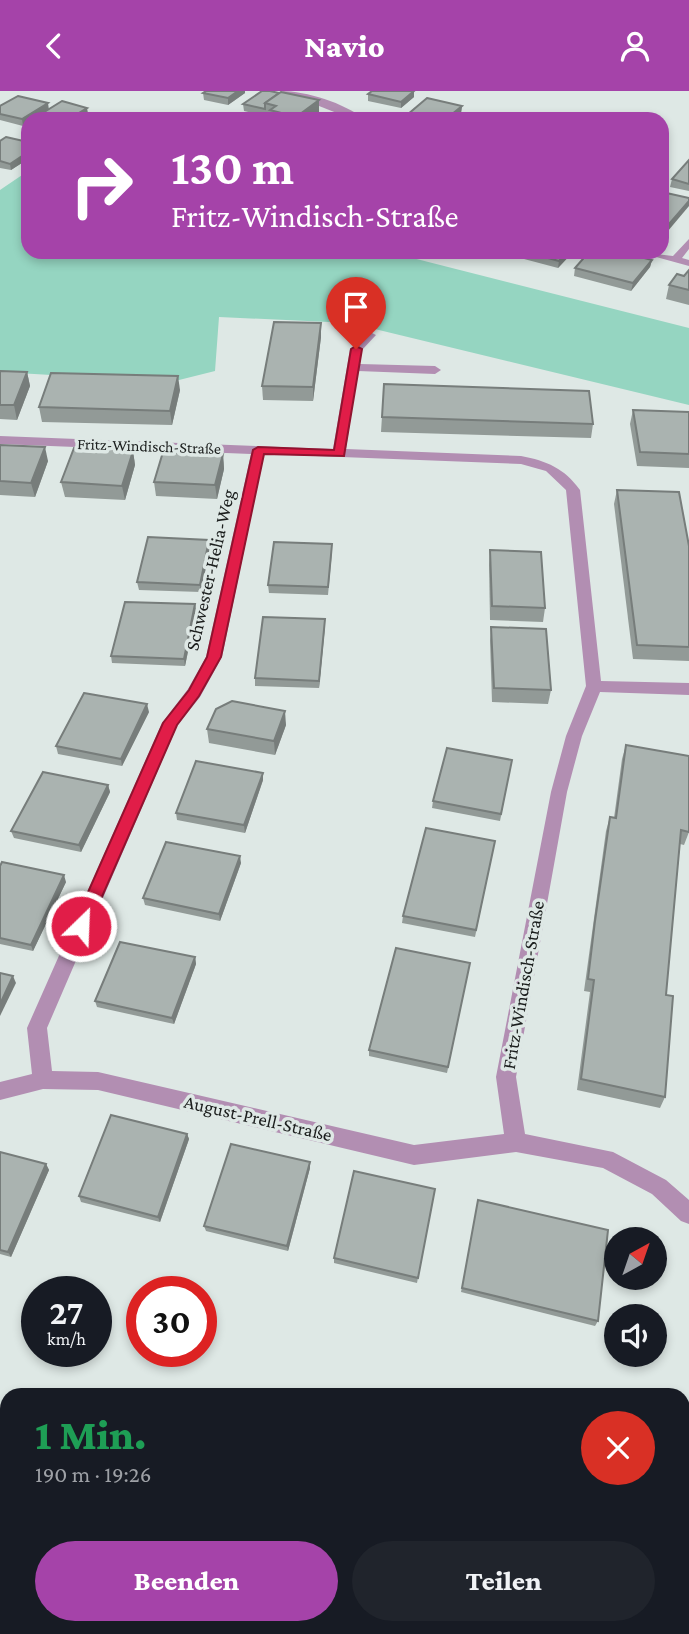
<!DOCTYPE html>
<html lang="de">
<meta charset="utf-8">
<style>
body{margin:0;font-family:"Crimson Pro",serif;background:#20242c;color:#f1f3f6;height:100vh;display:flex;flex-direction:column;font-size:26px;white-space:nowrap}
*{box-sizing:border-box;margin:0}
p{font-size:23px;color:#9ea1a6}
.icon{flex:none;width:38px;height:38px;fill:none;stroke:currentColor;stroke-width:2;stroke-linecap:round;stroke-linejoin:round}
.map{position:relative;flex:1;overflow:hidden}
.panel{position:absolute;left:0px;top:1297px;width:690px;height:247px;display:flex;flex-direction:column;background:#171b24;border-radius:21px 21px 0 0;box-shadow:0 4px 10px #0003}
.panel>*{flex:none}
.banner{position:absolute;left:21px;top:21px;width:648px;height:147px;border-radius:21px;box-shadow:0 4px 10px #0003;background:#a543a9;color:#fff;overflow:hidden}
.needle{width:46px;rotate:40deg}
.tools{position:absolute;left:604px;top:1136px;display:grid;gap:14px}
.tools a{display:grid;place-items:center;width:63px;height:63px;border-radius:50%;background:#171b24;box-shadow:0 4px 10px #0003;font-size:35px}
.speed{position:absolute;left:21px;top:1185px;display:flex;gap:14px;font-size:35px;font-weight:700;text-align:center}
.speed>*{display:grid;place-content:center;width:91px;height:91px;border-radius:50%;background:#171b24;box-shadow:0 4px 10px #0003;line-height:1}
.speed small{font-size:18px;font-weight:400}
.speed .limit{border:10px solid #d22;background:#fff;color:#111}
.pin{position:absolute;display:grid;place-items:center;width:60px;height:60px;color:#fff;margin:-72px -30px;border-radius:50% 50% 50% 0;rotate:-45deg;box-shadow:0 0 7px #0007}
.pin .icon{rotate:45deg}
.me{position:absolute;width:77px;margin:-38px;rotate:24deg;stroke-linejoin:round;filter:drop-shadow(0 0 5px #0008)}
.turn{display:flex;align-items:center;gap:24px;height:147px;padding:0 35px;font-size:32px}
.turn .icon{width:91px;height:91px;stroke-width:2.5}
.turn b{display:block;font-size:49px;line-height:60px}
.round{display:grid;place-items:center;flex:none;width:74px;height:74px;border-radius:37px;background:#20242c}
.summary{display:flex;align-items:center;justify-content:space-between;height:119px;padding:0 35px}
h1{font-size:42px;font-weight:800;line-height:52px;color:#1e9e55}
.button{display:flex;gap:14px;margin-top:auto;padding:14px 35px}
.button a{flex:1;height:80px;border-radius:42px;background:#a543a9;color:#fff;font-size:28px;font-weight:800;line-height:80px;text-align:center}
.button a+a{background:#20242c;color:#f1f3f6}
header{display:flex;justify-content:space-between;align-items:center;height:91px;padding:0 35px;background:#a543a9;color:#fff;font-size:32px;font-weight:800}
.map>svg:first-child{display:block}
.green{fill:#95d5c1}
.lines{fill:none;stroke-linecap:round;stroke-linejoin:round}
.minor{fill:#b28eb2;fill-rule:evenodd}
.major{fill:#824285;fill-rule:evenodd}
.wall{fill:#929a97}
.shaded-wall{fill:#777d7b}
.building{fill:#aab3b0;stroke:#777d7b;stroke-width:2}
.route{fill:#e11d48;stroke:#92132f;stroke-width:2}
.labels{text-anchor:middle;dominant-baseline:central;stroke-width:7;stroke-linejoin:round;paint-order:stroke}
.far-street-label{font-size:16px;fill:#1b1e1d;stroke:#dee8e5}
.street-label{font-size:19px;fill:#1b1e1d;stroke:#dee8e5}
</style>
<header><svg class="icon" aria-label="back" viewBox="0 0 24 24"><path d="M15 5l-7 7 7 7"/></svg>Navio<svg class="icon" aria-label="person" viewBox="0 0 24 24"><circle cx="12" cy="8" r="4"/><path d="M4 21q1-7 8-7t8 7"/></svg></header>
<div class="map">
<svg width="689" height="1543" viewBox="0 0 689 1543">
<rect width="100%" height="100%" fill="#dee8e5"/>
<path class="green" d="M28,80V161H389L689,237V314L350,232L219,226L215,280L171,291L0,281V99Z"/>
<g class="lines">
<g class="minor">
<path d="M281,0C307,0 343,12 365,28H352Z"/>
<path d="M689,148V158L682,167L689,169V175L638,161L673,165Z"/>
<path d="M370,241L376,244L362,259L360,273L435,275L441,279L435,283L358,280L346,358L521,365C547,370 564,377 580,399L601,590L689,592V604L600,601L582,645L567,701L516,986L525,1043L613,1061L666,1089L689,1109V1133L681,1130L652,1103L603,1077L516,1061L414,1074L98,999L43,998L0,1009V991L32,983L27,937L162,632L188,598L206,566L251,363L0,353V345L333,358L350,258ZM264,363L521,373L546,380L566,399L586,595L566,645L551,701L496,986L504,1043L414,1054L98,981L52,980L47,937L177,635L200,606L222,566Z"/>
</g>
<g class="major">
<path d="M0,1445L7,1446V1472L0,1471Z"/>
<path d="M409,1536H458L461,1543H412Z"/>
</g>
</g>
<g class="wall">
<path d="M203,2H245L228,14L204,9Z"/>
<path d="M368,3L414,6L401,17L368,10Z"/>
<path d="M319,9V22L311,28H270V26L244,20L243,13Z"/>
<path d="M0,15L49,18L28,28L23,35L0,29Z"/>
<path d="M462,15L461,22L458,24L465,28H407V24Z"/>
<path d="M0,50L28,51V68L11,79L0,77Z"/>
<path d="M689,69V100L670,96L672,88Z"/>
<path d="M505,161H573L558,177L505,163Z"/>
<path d="M652,169L650,176L631,200L574,185L575,177Z"/>
<path d="M689,179V214L666,208L669,194L684,185Z"/>
<path d="M321,232V246L313,310L263,309L262,295Z"/>
<path d="M0,280L27,281L30,295L17,329L0,328Z"/>
<path d="M384,293L593,333L591,347L381,341Z"/>
<path d="M180,299L172,334L42,331L39,316Z"/>
<path d="M633,319L689,321V377L637,375L630,333Z"/>
<path d="M0,354L48,370L35,406L0,404Z"/>
<path d="M133,360L135,374L125,409L65,406L61,391Z"/>
<path d="M223,363L224,378L217,408L156,405L154,391Z"/>
<path d="M617,399L689,455V570L633,568L614,413Z"/>
<path d="M210,456L201,501L139,499L137,491Z"/>
<path d="M490,459L545,517L543,531L490,529L489,474Z"/>
<path d="M332,461L328,504L269,502L268,494Z"/>
<path d="M195,513L196,521L185,575L112,572L111,565Z"/>
<path d="M325,528L319,597L255,595V587Z"/>
<path d="M491,536L551,599L548,613L492,611L490,550Z"/>
<path d="M149,621L122,675L58,663L56,655Z"/>
<path d="M286,634L275,664L209,652L207,638Z"/>
<path d="M626,654L689,741L684,754L680,753L666,904L665,1006L660,1017L577,999L590,901L584,900L606,740L610,726L614,727L622,668Z"/>
<path d="M512,669L500,730L432,717L433,710Z"/>
<path d="M263,689L245,742L177,729L176,722Z"/>
<path d="M108,694L110,701L81,761L14,747L11,740Z"/>
<path d="M495,750L475,846L402,832L403,825Z"/>
<path d="M241,772L220,830L145,814L143,807Z"/>
<path d="M0,775L66,791L33,860L0,853Z"/>
<path d="M195,866L196,873L174,933L97,916L95,910Z"/>
<path d="M470,872L447,982L369,965V959Z"/>
<path d="M187,1043L189,1048L160,1131L81,1111L79,1105Z"/>
<path d="M0,1061L46,1073L49,1079L11,1166L0,1163Z"/>
<path d="M310,1077L288,1160L206,1140L204,1135Z"/>
<path d="M435,1098L417,1192L334,1172V1167Z"/>
<path d="M478,1109L598,1230L595,1235L461,1201Z"/>
</g>
<g class="shaded-wall">
<path d="M238,0H245V2L228,14V7Z"/>
<path d="M414,0V6L401,17V11Z"/>
<path d="M319,9V22L311,28H296V26Z"/>
<path d="M48,12L49,19L34,28H28V32L23,35L22,28Z"/>
<path d="M462,15L461,22L454,28H446Z"/>
<path d="M87,17L89,28H69Z"/>
<path d="M28,61V68L11,79L10,73Z"/>
<path d="M689,110V115L662,147L663,140Z"/>
<path d="M567,161H573L558,177L559,170Z"/>
<path d="M652,169L650,176L631,200L633,192Z"/>
<path d="M321,232V246L313,310V296Z"/>
<path d="M27,281L30,295L17,329L14,314Z"/>
<path d="M178,285L180,299L172,334L170,320Z"/>
<path d="M45,356L48,370L35,406L31,392Z"/>
<path d="M133,360L135,374L125,409L122,395Z"/>
<path d="M223,363L224,378L217,408L215,394Z"/>
<path d="M209,449L210,456L201,501L200,494Z"/>
<path d="M195,513L196,521L185,575L184,568Z"/>
<path d="M325,528V536L319,597V590Z"/>
<path d="M147,613L149,621L122,675L121,668Z"/>
<path d="M285,620L286,634L275,664L274,650Z"/>
<path d="M263,682V689L245,742L244,734Z"/>
<path d="M108,694L110,701L81,761L79,754Z"/>
<path d="M240,765L241,772L220,830L219,823Z"/>
<path d="M64,784L66,791L33,860L31,854Z"/>
<path d="M195,866L196,873L174,933L172,927Z"/>
<path d="M13,885L16,892L0,925V913Z"/>
<path d="M187,1043L189,1048L160,1131L158,1126Z"/>
<path d="M310,1071V1077L288,1160L287,1155Z"/>
<path d="M46,1073L49,1079L11,1166L8,1161Z"/>
</g>
<g class="building">
<path d="M206,0H238L228,7L203,2Z"/>
<path d="M262,0H270L279,2L265,12V18L243,13Z"/>
<path d="M372,0H414L401,11L368,3Z"/>
<path d="M281,1L319,9L296,26L270,19L276,15L265,12Z"/>
<path d="M18,5L48,12L22,28L0,23V15Z"/>
<path d="M427,7L462,15L446,28H426L407,24Z"/>
<path d="M62,10L87,17L69,28H33Z"/>
<path d="M134,24L152,28H127Z"/>
<path d="M456,24L465,26L463,28H451Z"/>
<path d="M6,46L28,51V61L10,73L0,70V50Z"/>
<path d="M689,69V93L672,88Z"/>
<path d="M662,101L689,107V110L663,140H662Z"/>
<path d="M527,161H567L559,170Z"/>
<path d="M589,161H621L652,169L633,192L575,177Z"/>
<path d="M689,179V199L669,194L677,183L684,185Z"/>
<path d="M274,231L321,232L313,296L262,295Z"/>
<path d="M0,280L27,281L14,314H0Z"/>
<path d="M51,282L178,285L170,320L39,316Z"/>
<path d="M384,293L589,300L593,333L382,326Z"/>
<path d="M633,319L689,321V363L640,361Z"/>
<path d="M0,354L45,356L31,392L0,390Z"/>
<path d="M74,357L133,360L122,395L61,391Z"/>
<path d="M163,361L223,363L215,394L154,391Z"/>
<path d="M617,399L679,401L689,455V556L637,554Z"/>
<path d="M148,446L209,449L200,494L137,491Z"/>
<path d="M274,451L332,453L328,496L268,494Z"/>
<path d="M490,459L541,461L545,517L492,515Z"/>
<path d="M125,511L195,513L184,568L111,565Z"/>
<path d="M263,526L325,528L319,590L255,587Z"/>
<path d="M491,536L546,538L551,599L494,597Z"/>
<path d="M84,602L147,613L121,668L56,655Z"/>
<path d="M232,610L285,620L274,650L207,638L216,618Z"/>
<path d="M626,654L689,665V741L681,739L666,904L673,905L665,1006L581,988L594,889L588,888L595,830L610,726L616,727Z"/>
<path d="M447,657L512,669L501,723L433,710Z"/>
<path d="M196,670L263,682L244,734L176,722Z"/>
<path d="M43,681L108,694L79,754L11,740Z"/>
<path d="M426,737L495,750L476,839L403,825Z"/>
<path d="M166,751L240,765L219,823L143,807Z"/>
<path d="M2,771L64,784L31,854L0,847V775Z"/>
<path d="M120,851L195,866L172,927L95,910Z"/>
<path d="M396,857L470,872L448,976L369,959Z"/>
<path d="M0,882L13,885L0,913Z"/>
<path d="M111,1024L187,1043L158,1126L79,1105Z"/>
<path d="M231,1053L310,1071L287,1155L204,1135Z"/>
<path d="M0,1061L46,1073L8,1161L0,1159Z"/>
<path d="M354,1080L435,1098L418,1187L334,1167Z"/>
<path d="M478,1109L608,1139L598,1230L462,1197Z"/>
</g>
<path class="route" d="M356,255L362,258L344,365L264,363L221,566L199,605L177,634L87,840H75L73,835L163,632L189,599L207,566L253,359L258,356L334,359L351,258Z"/>
<g class="labels">
<g class="far-street-label">
<text transform="translate(149 355) rotate(2)">Fritz-Windisch-Straße</text>
</g>
<g class="street-label">
<text transform="translate(210 479) rotate(-77)">Schwester-Helia-Weg</text>
<text transform="translate(523 894) rotate(-80)">Fritz-Windisch-Straße</text>
<text transform="translate(258 1027) rotate(13)">August-Prell-Straße</text>
</g>
</g>
</svg>
<div class="tools">
<a><svg class="needle" viewBox="-14 -14 28 28"><path d="M0-13l5 13h-10z" fill="#e53935"/><path d="M0 13l5-13h-10z" fill="#9ea1a6"/></svg></a>
<a><svg class="icon" aria-label="sound" viewBox="0 0 24 24"><path d="M4 9h4l5-4v14l-5-4H4zM17 9q2 3 0 6"/></svg></a>
</div>
<div class="speed"><div>27<small>km/h</small></div><div class="limit">30</div></div>
<div class="pin" style="left:356px;top:258px;background:#d93025"><svg class="icon" aria-label="arrive" viewBox="0 0 24 24"><path d="M6 21V4h12l-3 4 3 4H6"/></svg></div>
<svg class="me" style="left:81px;top:835px" viewBox="-20 -20 40 40"><circle r="17" fill="#e11d48" stroke="#fff" stroke-width="3"/><path d="M0-11L8 9 0 5-8 9z" fill="#fff"/></svg>
<div class="banner">
<div class="turn"><svg class="icon" aria-label="right" viewBox="0 0 24 24"><path d="M7 20v-9h11M14 6l5 5-5 5"/></svg><div><b>130 m</b>Fritz-Windisch-Straße</div></div>
</div>
<section class="panel">
<div class="summary"><div><h1>1 Min.</h1><p>190 m · 19:26</p></div><a class="round" style="background:#d93025;color:#fff"><svg class="icon" aria-label="close" viewBox="0 0 24 24"><path d="M6 6l12 12M18 6L6 18"/></svg></a></div>
<div class="button"><a>Beenden</a><a>Teilen</a></div>
</section>
</div>
